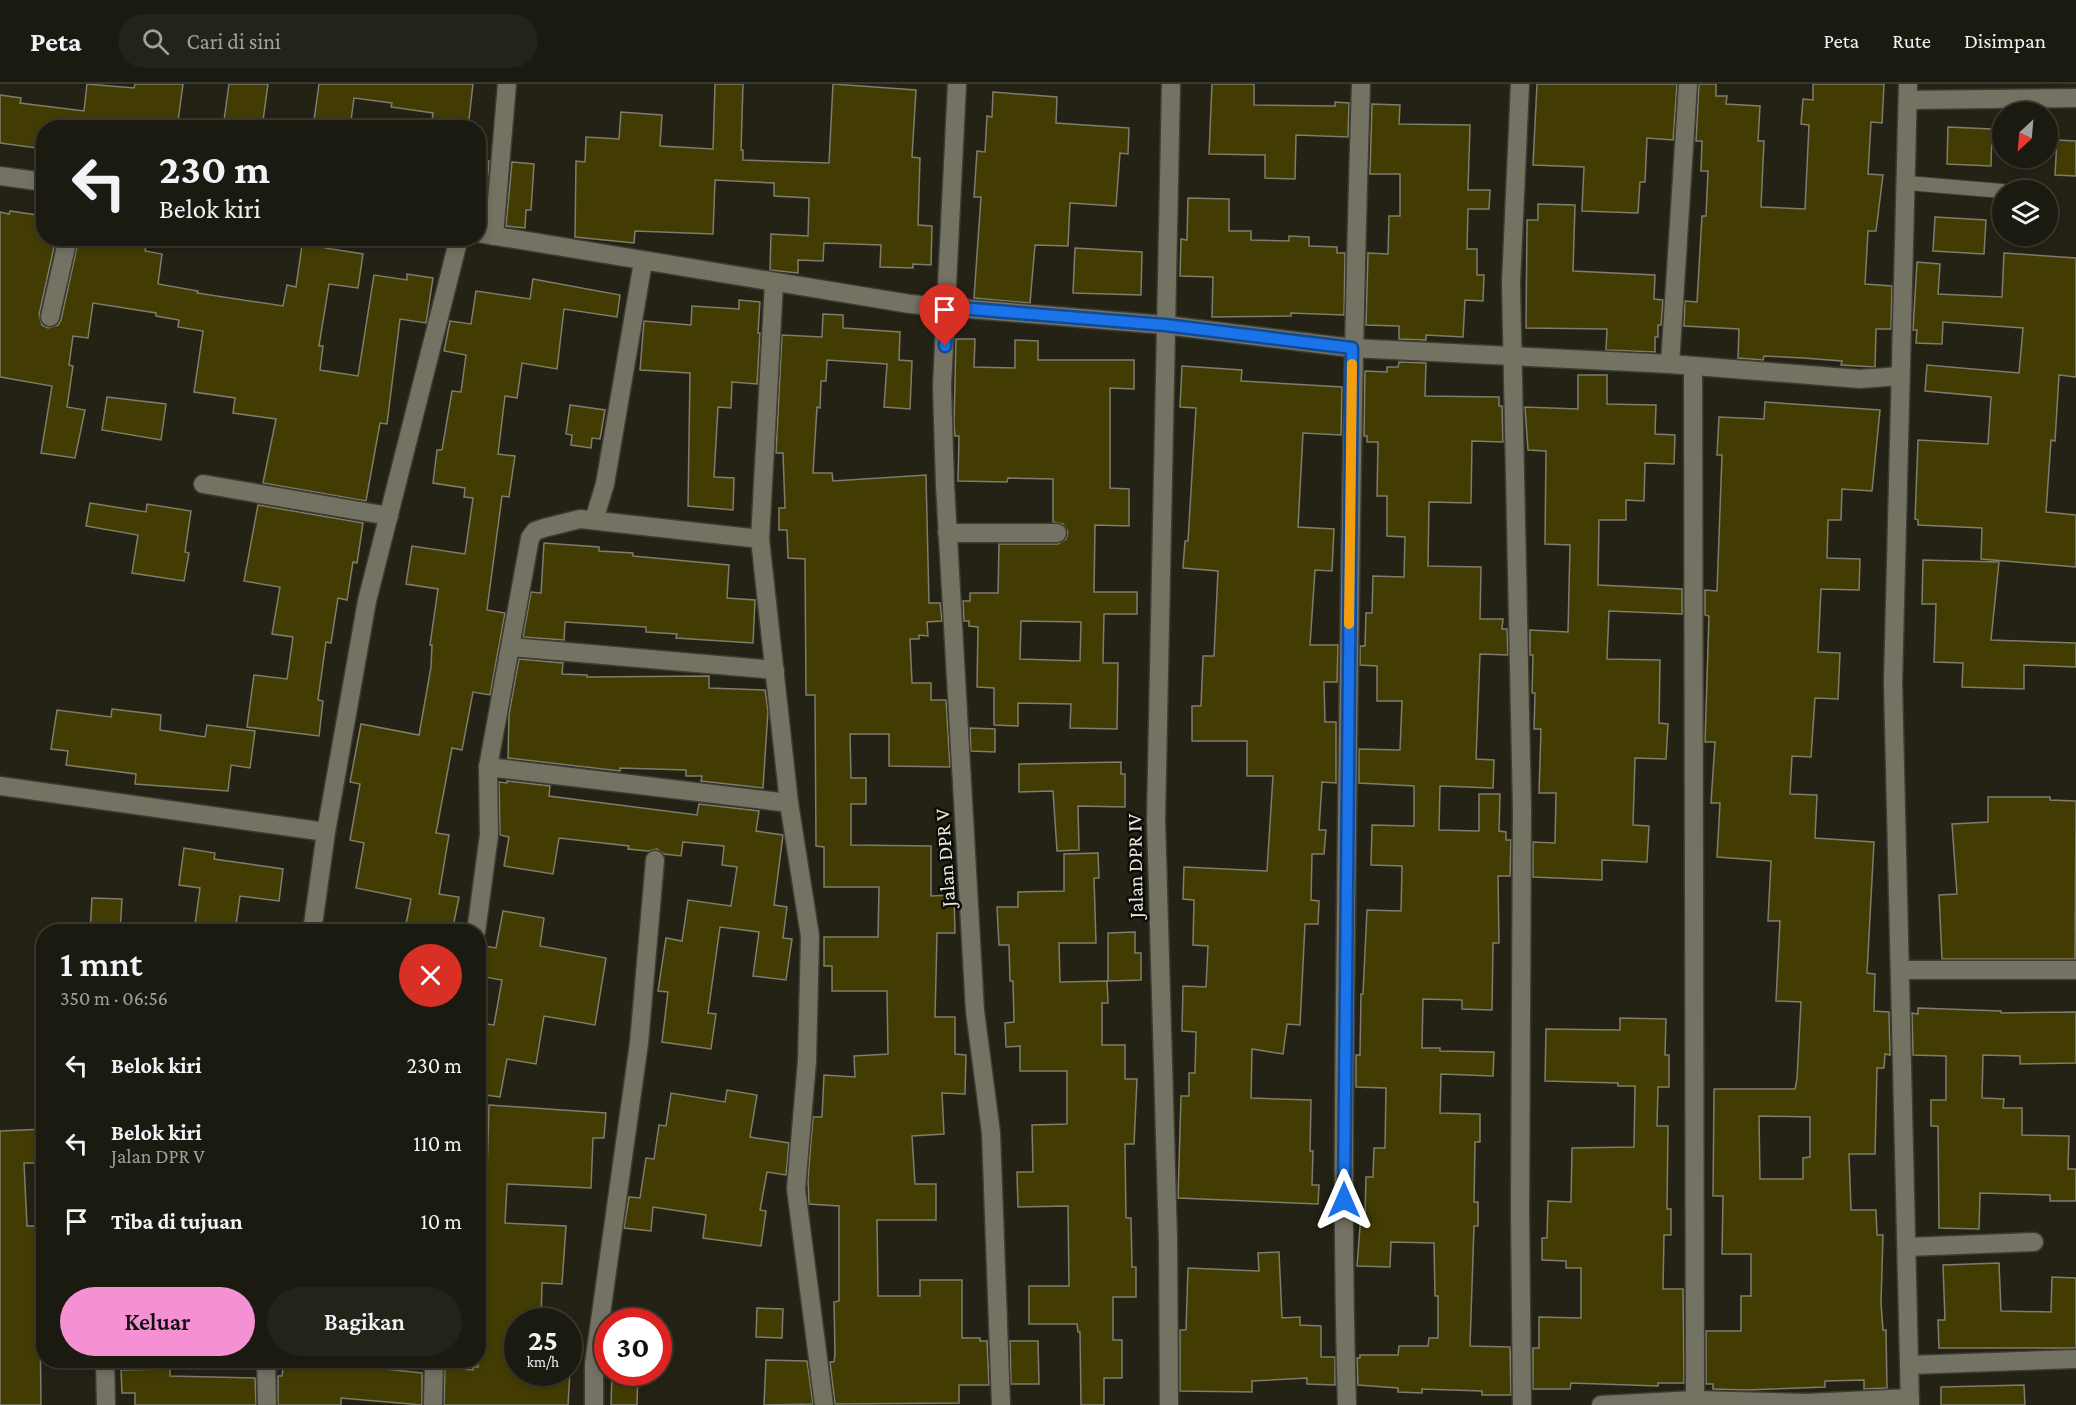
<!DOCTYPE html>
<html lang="id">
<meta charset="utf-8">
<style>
body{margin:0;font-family:"Crimson Pro",serif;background:#242319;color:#f1f3f6;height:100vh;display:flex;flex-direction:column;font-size:22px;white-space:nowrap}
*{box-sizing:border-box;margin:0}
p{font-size:20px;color:#a0a19f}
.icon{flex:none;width:33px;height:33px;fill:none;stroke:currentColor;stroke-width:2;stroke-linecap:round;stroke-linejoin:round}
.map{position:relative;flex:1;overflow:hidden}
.side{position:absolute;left:36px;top:840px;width:450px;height:444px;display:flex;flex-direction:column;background:#1b1a10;border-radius:24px;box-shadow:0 3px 9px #0003,0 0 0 2px #393830}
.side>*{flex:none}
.banner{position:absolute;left:36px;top:36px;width:450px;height:126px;border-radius:24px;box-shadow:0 3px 9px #0003,0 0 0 2px #393830;background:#1b1a10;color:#f1f3f6;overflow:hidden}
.needle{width:39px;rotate:206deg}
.fabs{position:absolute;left:1992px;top:18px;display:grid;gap:12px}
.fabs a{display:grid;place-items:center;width:66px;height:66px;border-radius:50%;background:#1b1a10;box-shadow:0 3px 9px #0003,0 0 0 2px #393830;font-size:30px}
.speed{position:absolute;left:504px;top:1224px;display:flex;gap:12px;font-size:30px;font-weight:700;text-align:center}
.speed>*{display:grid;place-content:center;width:78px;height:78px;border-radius:50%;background:#1b1a10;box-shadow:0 3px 9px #0003,0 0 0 2px #393830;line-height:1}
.speed small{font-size:15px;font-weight:400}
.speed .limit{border:9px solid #d22;background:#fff;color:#111}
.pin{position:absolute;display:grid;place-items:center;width:51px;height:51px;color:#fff;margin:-62px -26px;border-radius:50% 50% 50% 0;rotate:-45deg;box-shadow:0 0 6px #0007}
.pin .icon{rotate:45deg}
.me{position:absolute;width:66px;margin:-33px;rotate:0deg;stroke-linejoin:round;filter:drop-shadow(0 0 4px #0008)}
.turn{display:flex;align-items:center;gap:21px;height:126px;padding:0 24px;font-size:27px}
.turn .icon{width:78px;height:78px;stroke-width:2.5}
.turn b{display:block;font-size:42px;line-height:51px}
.round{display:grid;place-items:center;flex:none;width:63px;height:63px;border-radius:32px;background:#242319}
.overview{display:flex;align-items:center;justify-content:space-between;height:102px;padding:0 24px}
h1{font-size:36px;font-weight:600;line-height:45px}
.action{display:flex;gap:12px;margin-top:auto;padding:12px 24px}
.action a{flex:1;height:69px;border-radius:36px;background:#f591d2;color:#111;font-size:24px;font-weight:600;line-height:69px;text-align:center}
.action a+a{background:#242319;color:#f1f3f6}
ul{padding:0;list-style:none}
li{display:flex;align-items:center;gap:18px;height:78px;padding:0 24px}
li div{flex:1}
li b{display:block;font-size:22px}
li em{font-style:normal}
header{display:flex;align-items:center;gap:36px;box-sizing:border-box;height:84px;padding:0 30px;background:#1b1a10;border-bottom:2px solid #393830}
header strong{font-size:28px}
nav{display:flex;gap:33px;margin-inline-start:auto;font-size:21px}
.search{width:420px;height:54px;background:#242319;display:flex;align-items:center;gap:15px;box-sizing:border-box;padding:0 21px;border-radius:33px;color:#a0a19f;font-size:22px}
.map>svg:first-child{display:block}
.building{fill:#433c02;stroke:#7e7c6c;stroke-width:1.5;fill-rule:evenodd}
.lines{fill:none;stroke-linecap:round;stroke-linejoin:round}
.lane-casing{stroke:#3d3c33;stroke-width:16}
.street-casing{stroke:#3d3c33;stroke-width:21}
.lane{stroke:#747262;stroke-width:14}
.street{stroke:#747262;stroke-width:18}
.route-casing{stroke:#114b97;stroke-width:15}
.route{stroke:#1a73e8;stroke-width:10}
.slow{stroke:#f59e0b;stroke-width:10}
.labels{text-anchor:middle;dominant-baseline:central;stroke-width:5;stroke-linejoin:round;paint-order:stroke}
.street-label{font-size:21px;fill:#e9e8df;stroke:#0c0c06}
</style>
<header>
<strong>Peta</strong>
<div class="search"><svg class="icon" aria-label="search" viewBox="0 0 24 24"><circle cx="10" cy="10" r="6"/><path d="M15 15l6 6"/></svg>Cari di sini</div>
<nav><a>Peta</a><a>Rute</a><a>Disimpan</a></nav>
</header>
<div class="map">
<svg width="2076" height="1321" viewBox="0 0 2076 1321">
<rect width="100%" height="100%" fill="#242215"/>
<g class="building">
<path d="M87,0L134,4L135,0H183L177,44H44V65L0,59V11L21,14L20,19L84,27Z"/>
<path d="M229,0H268L262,44H223Z"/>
<path d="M319,0H473L468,44H431L433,29L391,23L392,19L354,14L350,44H313Z"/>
<path d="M715,0H743L741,66H743V76L829,79L833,0L916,6L912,73L920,74L918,141L932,142L931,181L913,180V184L880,183L881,161L824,159L823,177L798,176V189L770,186L771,150L808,152L809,114L774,112V99L715,96L713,150L635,147L634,159L575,153L576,77L585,78L586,53L619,55L621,28L662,31L660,62L713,65Z"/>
<path d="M1212,0H1254V21L1335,22V18L1349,19L1348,53L1296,51L1295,95L1265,94V71L1209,70Z"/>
<path d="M1537,0H1677L1673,56L1647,54L1645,98H1640L1638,129L1582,127L1584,83L1533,81Z"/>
<path d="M1699,0H1716V12H1727L1726,20L1760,22L1758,57H1764L1761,123L1805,125L1809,41L1801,40L1803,15L1813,16V0H1884L1882,39L1871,38L1868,90L1883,91L1876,147H1868L1865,200L1892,202L1891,245H1876L1875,283L1841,281L1842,277L1803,274L1764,272L1763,276L1738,274L1739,245L1684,242L1685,217L1697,218L1702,132H1706L1708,87H1701L1702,57H1696Z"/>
<path d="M993,8L1057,13L1056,39L1129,44L1128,70L1120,69L1116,122L1070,119L1068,162L1035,161L1030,219L974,214L981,113H974L977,67L985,68L987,32L992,33Z"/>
<path d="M1372,20L1400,21L1399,40L1470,41L1468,106H1490L1489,125H1468L1467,165H1477V191H1484L1483,217L1465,216L1463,253L1426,251V256L1399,255V242L1366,241L1368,169L1388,170L1389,132H1400V90H1370Z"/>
<path d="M1948,43L1992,45L1991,82L1947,80Z"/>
<path d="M2057,56L2076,57V92L2055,91Z"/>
<path d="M478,76L489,77L484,139L478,138Z"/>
<path d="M512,78L534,80L531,126H526L525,144L506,142Z"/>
<path d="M1188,114L1229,115V147H1251V156L1289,157V152L1309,153V162L1337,163V169H1345L1344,231L1291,229V232L1212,233L1213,193L1180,192L1181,155L1187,156Z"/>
<path d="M1538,120L1575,121L1573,187L1655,191L1654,215L1663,216L1661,241H1658V253H1655V268L1606,266L1607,245L1526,244L1527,136H1538Z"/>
<path d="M10,127L44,132V154H56L39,231L42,241L48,244L58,241L61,236L79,154H147L145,167L162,170L158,200L198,207L197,209L283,222L287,201L296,203L303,154L326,158L325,164L363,170L358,204L329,200L319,262H323L320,286L358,292L374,191L407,196V190L433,194L426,239L400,235L387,340L380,339L366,417L263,399L276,335L233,329L235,314L194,308L203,247L178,243L179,236L156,232V229L93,219L88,254L73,252L69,281L73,282L67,323L85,326L75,374L41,369L52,302L0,293V128L9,130Z"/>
<path d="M1935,133L1986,136L1984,170L1933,167Z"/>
<path d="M1075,164L1142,168L1141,211L1073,209Z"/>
<path d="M2004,169L2076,174V293L2059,291L2055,357L2051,356L2046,428L2076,431V483L1981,475L1982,444L1918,441V436L1915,435L1918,356L1988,360L1991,313L1925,307L1927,281L2019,289L2023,244L1943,238L1942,260L1916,259L1917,246H1913L1917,178L1940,180L1938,210L2002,213Z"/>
<path d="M533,195L620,211L617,233L564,225L557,285L522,279L517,314L505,312L498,370L515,372L509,413L502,412L487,526L505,529L490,611L473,608L462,666L452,664L436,749L449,751L439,810L459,813L452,848H420L405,845L411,815L356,804L364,759L350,756L360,700L350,698L361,640L419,651L431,583L432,561H430L438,505L406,500L412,462L465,470L473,414L464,413L465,404L433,399L437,366H442L452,307L461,308L466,271L444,267L450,237L471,240L476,207L530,215Z"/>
<path d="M739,216L760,218L758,249H760L757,300L732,298L731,324L718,323L714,393L734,394L733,426L688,422L690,289L640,286L644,237L691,241L692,222L739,225Z"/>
<path d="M823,230L843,231V244L900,248L899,276L912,277L910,325L884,323L887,280L827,276L826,297H821L820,324L817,323L813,389H832L833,397L926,391L929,519H940L942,537L927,538L928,552L919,551V555H910L912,599H931V616H946L950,683L889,682V650H850L851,694H866V720H851V761L931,762V812L954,811L955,849H937L935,933H955V970L966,971L965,1010L942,1009L944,1050L912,1052L915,1100H936V1136H877L878,1212H920V1196H962V1254H980V1257H987L989,1301H959V1319L835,1320L830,1278H834L835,1270L834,1218L839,1217V1122L809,1120L808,1095L813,1033H822L824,991L855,993L854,972L888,970L887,907H832V882H824V853H878L879,803H824V763L816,762L815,611H806L805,475L788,474L787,446H779V424H785L783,369H776L782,251L822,253Z"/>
<path d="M956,255H975L974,283L1015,284V256L1038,257V276H1134V305L1110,304V404L1129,405V442L1095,441L1094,508H1137V530H1104L1103,579H1118L1117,645L1070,644L1071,620L1018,619V642L994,641V604L977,603L978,543L969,542V537H964L963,517H970V509H998L999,460H1058L1066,455L1068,448L1063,440L1053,438V395L1008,394L1007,398L958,397L959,352H955L954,340ZM1021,537L1081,538L1080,577L1020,575Z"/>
<path d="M1399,278L1426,279L1425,312L1499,313V322H1502L1503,358L1472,357L1471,419L1429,418L1428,482L1481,483L1480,535H1503L1502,545H1507L1508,571L1480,570L1476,675L1494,676L1493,704L1440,702L1439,746L1479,747V710H1500L1499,747L1506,748V756H1511L1510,792H1498L1499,859H1493L1492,926L1462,925V916L1423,915L1422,964H1440V967L1494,968L1493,992L1441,990L1440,1029L1480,1030V1058H1475L1474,1118H1478V1142H1474L1470,1262L1510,1263L1511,1311H1482V1307L1422,1305V1309L1398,1308V1304L1358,1301L1357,1274H1360V1271H1398L1399,1262H1428L1429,1254H1438V1212H1435L1434,1159L1391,1158L1390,1183L1357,1182L1361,1130H1365L1366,1093H1373L1374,1064H1385L1386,1004L1356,1003V971H1360L1361,910H1363L1367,826L1401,827L1402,782L1371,781L1372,741L1414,742V702L1359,699V665L1400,666L1402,617H1377V582L1360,581V562H1365L1366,529H1372L1373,492L1404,493L1405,453L1387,452V412H1377L1378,358H1367V352H1364L1365,287L1387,288V283H1398Z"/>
<path d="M1182,282L1242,286L1241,297L1342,303L1341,351L1303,349L1298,443L1334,445L1332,487L1315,486L1310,561H1338L1337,598H1324L1325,638H1336V699L1322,698L1319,746H1326L1324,770H1312L1311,816L1319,817L1318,840H1305L1300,941L1287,940L1283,970L1252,965L1251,1014L1311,1016L1310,1067H1313L1312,1101H1319L1318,1120L1178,1114L1181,1012H1189V989H1195L1196,948L1182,947L1183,902L1206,903L1208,862L1193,861L1194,816L1183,815L1184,783L1267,787L1273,692H1247V657H1192V622H1201L1203,572H1214L1218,487L1183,484L1185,457H1188L1196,324L1180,323Z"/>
<path d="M1578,291H1607V320L1656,321L1655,350L1675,351L1674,380L1645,379L1644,417L1626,416V436H1599L1598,501L1682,505V530L1609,527L1607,575L1660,576L1659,639L1668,640L1666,675L1635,674L1633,741L1649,742L1647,778L1602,776V796L1533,793V758L1555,759L1556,709H1539L1541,645H1534L1535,609H1532L1533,571H1530V546L1568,548L1570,461L1545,460L1546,367L1528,366L1525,323L1578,325Z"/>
<path d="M107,313L166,320L161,356L102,346Z"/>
<path d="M1765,318L1880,326L1872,407L1842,405L1841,436H1828L1827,474L1860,475L1859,506L1821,505L1818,568L1840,569L1838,615L1815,614L1811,673L1792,672L1790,710L1817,711L1815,754L1874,758L1867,889L1875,890L1874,927L1889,928L1890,971L1885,970L1884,984H1877L1875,1070H1849L1851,1126H1876L1877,1151H1883L1881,1219L1883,1246H1886L1887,1304L1864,1305V1296L1825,1297V1303L1746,1306L1713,1305V1300H1706V1247H1741V1212H1751V1170H1722L1723,1112H1713L1714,1005H1795L1797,995L1801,918L1776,917L1780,837H1768L1771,777L1717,773L1720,719H1711L1715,658H1705L1709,532L1705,531V506L1717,507L1722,371H1717L1719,333L1764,335ZM1759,1032L1810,1033V1073L1803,1074V1095H1760Z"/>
<path d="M570,321L605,326L600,355L592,354L591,364L571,361L572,351L566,350Z"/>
<path d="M90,419L146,428L147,420L191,427L185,468L189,469L184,497L132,489L138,451L86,442Z"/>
<path d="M258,421L363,439L357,479L353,478L347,516L338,514L331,559L326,558L318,616L323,617L319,652L247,643L254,591L287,595L293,553L272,550L280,503L244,497Z"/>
<path d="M544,459L599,463V467L633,469V472L729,481L727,514L755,516L753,559L676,554L677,550L646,548V543L565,538L564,556L523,553L531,508L541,509Z"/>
<path d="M1923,476L1999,478L1991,556L2076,559V583L2024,581V605L1962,603L1963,579L1934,578L1936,520H1922Z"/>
<path d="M519,575L563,579L562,590L587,591V593L709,592V604L765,606L768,627L763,704L701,697L702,692H686V686L620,684V687L508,674L509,630Z"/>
<path d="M112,625L161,631L160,646L205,653L207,641L255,647L250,684L231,681L228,707L135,700L136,690L66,681L68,667L51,665L57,626L111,633Z"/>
<path d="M970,644L995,645V668L971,667Z"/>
<path d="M1121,678V690H1125V723L1078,722L1079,766L1057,767L1053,707L1019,708V680Z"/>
<path d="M507,697L550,702L549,712L697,731L699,720L759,727L756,747L783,751L774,821L787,823L783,854L792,855L786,896L753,892L759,848L720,843L708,929L716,930L711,965L662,958L668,908L658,907L666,854L682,857L688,816L731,822L737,783L722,781L724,762L683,758L681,772L664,770L657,765L648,767L628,765L629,762L559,754L553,790L504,782L509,753L500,751L499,698L507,699Z"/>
<path d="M1988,713H2050V716L2076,717L2075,875H1942L1939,811L1957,810L1952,740L1988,738Z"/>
<path d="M184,764L215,769L214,775L283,785L279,817L240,812L235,848H194L200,804L179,801Z"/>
<path d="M1098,769L1099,794H1094L1096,859H1059L1060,898L1107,897L1108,919H1102V961H1125V995H1137L1134,1060H1125L1126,1134H1131L1132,1183H1136V1213H1113V1256H1122V1294H1104V1321H1081L1080,1248H1078L1077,1240H1029V1202H1069L1068,1122L1018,1123L1017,1088H1033L1032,1041L1067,1040V987H1020V962L1006,963L1005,939L1014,938L1013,897H1010L1009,861H999L997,823H1018V808L1064,807V770Z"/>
<path d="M92,814L122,815L120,848H90Z"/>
<path d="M503,827L544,834L540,862L606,874L595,941L544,932L536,980L507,975L500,1013L478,1010V939L494,941L502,896L479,892L484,862L496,864Z"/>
<path d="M1135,848V869H1141V896L1108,897V849Z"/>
<path d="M1918,924L2001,927V929L2076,928V979L2020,980V972L1983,971L1982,1014L2004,1015L2003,1024H2022V1051L2069,1052L2068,1085H2076V1117H2050V1111L1980,1109L1979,1145L1939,1144L1938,1042H1931V1016H1946V972L1913,971L1912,929L1918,930Z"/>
<path d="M1620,934L1666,935L1665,971H1669V1003H1658L1657,1042H1668L1667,1125H1671V1151H1664L1663,1205H1683L1684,1299H1658V1302L1571,1299L1570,1305H1533V1264H1539V1233L1581,1234V1184H1566V1177L1542,1176V1154H1547L1548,1117L1571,1118L1572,1064L1634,1063L1635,1002H1618V999L1545,997L1546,945L1620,946Z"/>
<path d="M727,1006L757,1011L750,1053L789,1059L786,1091L767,1088L760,1126L766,1127L761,1162L703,1154L706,1131L653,1123L651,1147L624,1144L629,1113L640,1114L646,1074L654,1075L659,1041L666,1042L671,1009L725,1018Z"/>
<path d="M489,1021L606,1029L604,1054H593L591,1104L507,1100L505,1139L566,1142L562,1200L542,1199L541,1238H518V1288H570L568,1321H444L445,1284L473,1286V1283H478V1119L482,1088H487Z"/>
<path d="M44,1045V1079H24L27,1142H44V1232H40L41,1321H0V1047Z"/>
<path d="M1279,1168L1282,1234L1300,1233V1241L1321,1242V1273H1335V1301L1307,1300V1294L1252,1297V1308L1180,1307V1246H1186L1188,1184L1259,1187L1258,1169Z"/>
<path d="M1999,1179L2001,1227L2051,1228L2052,1193L2076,1194V1264H1939L1938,1236H1945L1943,1181Z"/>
<path d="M757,1224L783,1225L782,1254L756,1253Z"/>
<path d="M1010,1257H1038L1039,1300H1011Z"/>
<path d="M284,1276H377L376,1284L422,1289V1321L341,1314V1321H278V1292H282Z"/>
<path d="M766,1276L807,1277L813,1320L764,1321Z"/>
<path d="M170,1285V1292L255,1294L256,1321H135V1309H122L121,1286Z"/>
<path d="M612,1288H638L637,1321H611Z"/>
<path d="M2024,1301L2025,1321H1941V1303Z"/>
</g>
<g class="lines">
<g class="lane-casing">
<path id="lane" d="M1907,99L2002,107"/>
</g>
<g class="street-casing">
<g id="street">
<path d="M957,0L942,302L945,401L975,927L991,1049L1001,1321"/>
<path d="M1520,0L1511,199L1522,725L1520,1126L1522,1321"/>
<path d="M1908,0L1893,599L1910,1321"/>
<path d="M1908,16L2076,14"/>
<path d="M0,92L44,98"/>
<path d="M478,149L910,220L1165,241L1352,264L1670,280L1860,295L1900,292"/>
<path d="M494,152L507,0"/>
<path d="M774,199L760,455L789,719L810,852L807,977L796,1105L824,1321"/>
<path d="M50,233L68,154"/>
<path d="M1670,280L1688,0"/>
<path d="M1693,282L1695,1316"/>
<path d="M203,400L389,432"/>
<path d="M594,436L605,400L643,178"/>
<path d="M947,449H1057"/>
<path d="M511,563L775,586"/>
<path d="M488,683L789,719"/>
<path d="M0,702L326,748"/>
<path d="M312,848L326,748L367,517L459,154"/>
<path d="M476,848L489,751L488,683L530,454L535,447L544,444L580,435L760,455"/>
<path d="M1901,886H2076"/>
<path d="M1907,1163L2034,1158"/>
<path d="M105,1276L106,1321"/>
<path d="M266,1276L267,1321"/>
<path d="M1910,1281L2076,1275"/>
<path d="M433,1321L434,1276"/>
<path d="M594,1321V1280L639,959L655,776"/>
<path d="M1169,1321L1168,1156L1156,735L1171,0"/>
<path d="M1347,1321C1341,1126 1345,932 1347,737C1350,491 1353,246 1361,0"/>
<path d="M1601,1321L1695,1316L1807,1319L1910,1314"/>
</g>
</g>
<use href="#lane" class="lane"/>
<use href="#street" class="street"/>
</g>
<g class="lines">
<g class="route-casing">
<path id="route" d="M945,262L947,223L1165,241L1352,264L1344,1116"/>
</g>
<use href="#route" class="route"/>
<path class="slow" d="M1349,540L1352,280"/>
</g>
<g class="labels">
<g class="street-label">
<text transform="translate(945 774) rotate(-94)">Jalan DPR V</text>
<text transform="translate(1135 782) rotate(-91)">Jalan DPR IV</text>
</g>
</g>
</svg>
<div class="fabs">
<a><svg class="needle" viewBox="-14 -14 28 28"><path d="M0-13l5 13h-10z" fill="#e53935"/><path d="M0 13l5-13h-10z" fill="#a0a19f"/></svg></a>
<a><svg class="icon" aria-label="layers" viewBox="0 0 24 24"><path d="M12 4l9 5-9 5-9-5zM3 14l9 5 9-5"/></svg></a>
</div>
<div class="speed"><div>25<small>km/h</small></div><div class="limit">30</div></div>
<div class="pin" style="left:945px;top:262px;background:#d93025"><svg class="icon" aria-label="arrive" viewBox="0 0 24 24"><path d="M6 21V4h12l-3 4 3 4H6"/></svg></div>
<svg class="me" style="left:1344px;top:1116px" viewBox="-20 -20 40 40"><path d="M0-17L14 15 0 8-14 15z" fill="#1a73e8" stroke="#fff" stroke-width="4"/></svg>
<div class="banner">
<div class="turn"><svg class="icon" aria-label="left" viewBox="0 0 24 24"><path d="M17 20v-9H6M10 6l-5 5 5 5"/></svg><div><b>230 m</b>Belok kiri</div></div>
</div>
<section class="side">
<div class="overview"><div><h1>1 mnt</h1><p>350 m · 06:56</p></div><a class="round" style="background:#d93025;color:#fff"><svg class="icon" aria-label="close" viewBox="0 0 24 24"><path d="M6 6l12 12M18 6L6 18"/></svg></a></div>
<ul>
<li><svg class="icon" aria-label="left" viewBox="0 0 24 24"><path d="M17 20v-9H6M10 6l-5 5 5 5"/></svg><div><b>Belok kiri</b></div><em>230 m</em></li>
<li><svg class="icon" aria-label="left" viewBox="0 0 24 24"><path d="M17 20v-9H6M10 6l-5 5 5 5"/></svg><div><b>Belok kiri</b><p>Jalan DPR V</p></div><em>110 m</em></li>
<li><svg class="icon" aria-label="arrive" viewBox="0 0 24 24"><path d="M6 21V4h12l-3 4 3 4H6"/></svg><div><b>Tiba di tujuan</b></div><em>10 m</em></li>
</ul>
<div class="action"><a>Keluar</a><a>Bagikan</a></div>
</section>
</div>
